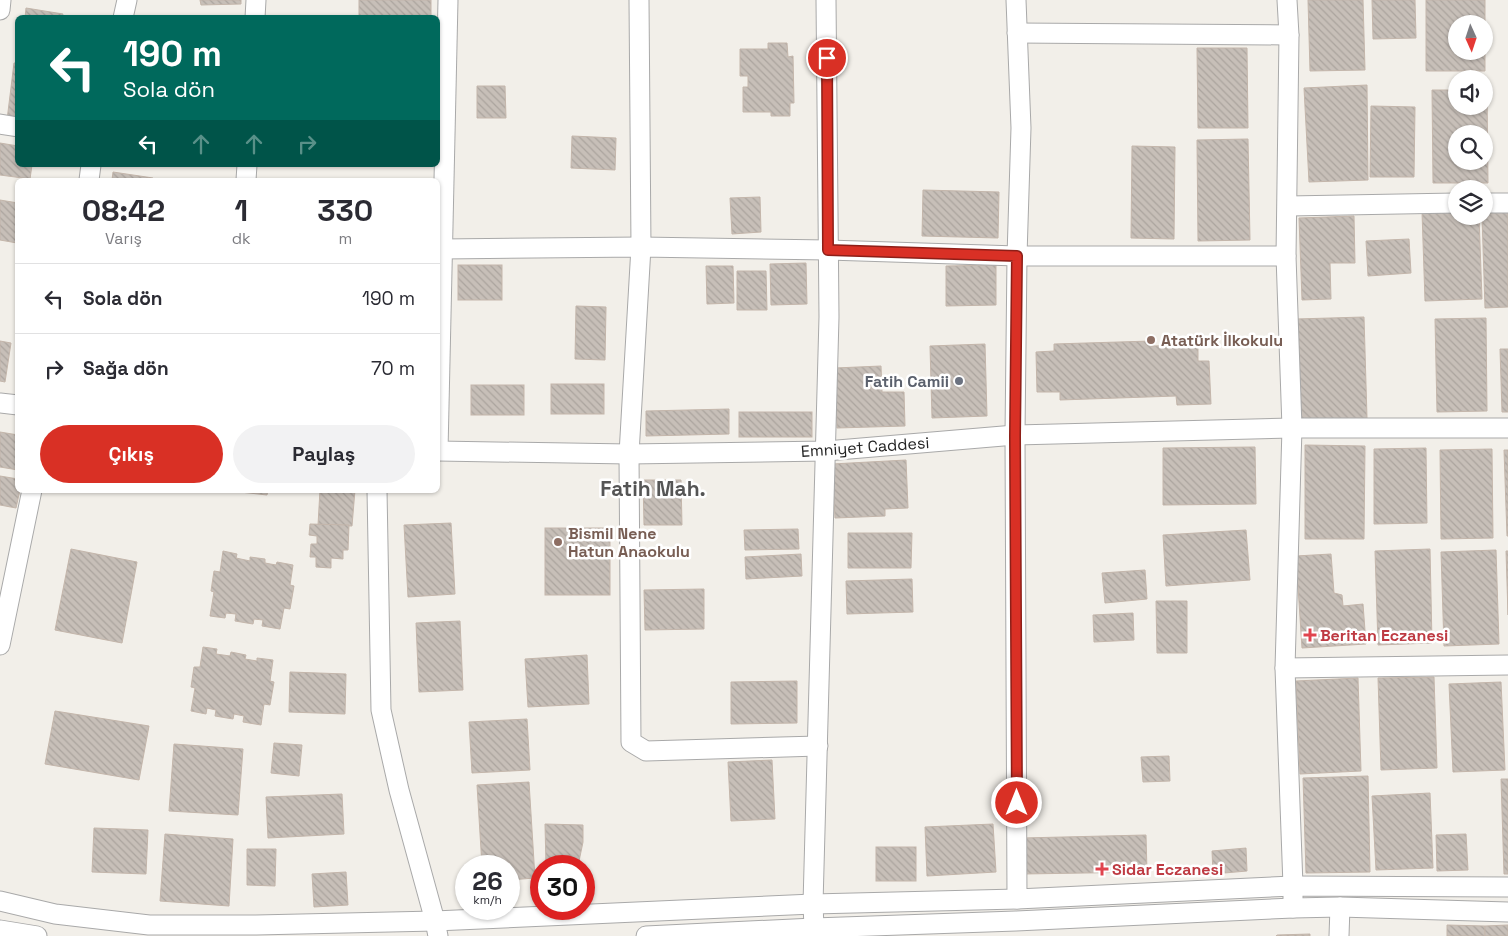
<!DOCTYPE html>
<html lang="tr">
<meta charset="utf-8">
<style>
body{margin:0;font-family:"Space Grotesk",sans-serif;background:#f2f2f3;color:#2b2b33;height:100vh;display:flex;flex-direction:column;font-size:19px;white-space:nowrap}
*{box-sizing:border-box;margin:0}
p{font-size:16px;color:#7c7c81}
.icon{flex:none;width:28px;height:28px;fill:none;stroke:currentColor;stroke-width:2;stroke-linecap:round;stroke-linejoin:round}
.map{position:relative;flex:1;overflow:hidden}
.sheet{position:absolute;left:15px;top:178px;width:425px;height:315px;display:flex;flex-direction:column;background:#fff;border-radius:8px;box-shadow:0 1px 4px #0004}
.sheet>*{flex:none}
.top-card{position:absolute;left:15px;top:15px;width:425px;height:152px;border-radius:8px;box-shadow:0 1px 4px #0004;background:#00695c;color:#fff;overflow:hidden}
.needle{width:32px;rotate:177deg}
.tools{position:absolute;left:1448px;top:15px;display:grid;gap:10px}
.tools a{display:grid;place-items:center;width:45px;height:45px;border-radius:50%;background:#fff;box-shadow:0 1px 4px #0004;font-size:25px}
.speed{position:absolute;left:455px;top:855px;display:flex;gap:10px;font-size:25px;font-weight:700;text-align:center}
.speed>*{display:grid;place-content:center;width:65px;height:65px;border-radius:50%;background:#fff;box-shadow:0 1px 4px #0004;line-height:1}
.speed small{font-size:12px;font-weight:400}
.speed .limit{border:8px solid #d22;background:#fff;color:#111}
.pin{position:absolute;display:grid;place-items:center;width:42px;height:42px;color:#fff;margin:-21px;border:2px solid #fff;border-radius:50%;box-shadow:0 1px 5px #0007}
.me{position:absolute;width:55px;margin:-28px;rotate:0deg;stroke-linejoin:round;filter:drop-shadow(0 0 4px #0008)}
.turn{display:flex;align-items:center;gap:18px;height:105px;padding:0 25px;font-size:22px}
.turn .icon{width:65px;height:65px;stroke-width:2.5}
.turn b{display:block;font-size:35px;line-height:42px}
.lanes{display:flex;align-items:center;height:48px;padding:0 25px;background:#0003;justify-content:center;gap:25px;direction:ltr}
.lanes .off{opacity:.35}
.eta{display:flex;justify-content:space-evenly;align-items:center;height:85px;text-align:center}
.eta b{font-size:30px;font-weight:800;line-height:35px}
.action{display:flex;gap:10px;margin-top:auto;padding:10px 25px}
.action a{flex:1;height:58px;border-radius:30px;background:#d93025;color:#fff;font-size:20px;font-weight:800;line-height:58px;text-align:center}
.action a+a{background:#f2f2f3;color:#2b2b33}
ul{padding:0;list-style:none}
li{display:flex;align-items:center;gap:15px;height:70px;padding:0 25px;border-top:1px solid #e1e1e2}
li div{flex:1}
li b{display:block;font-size:19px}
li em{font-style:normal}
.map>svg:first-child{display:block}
.building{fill:url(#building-back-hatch);stroke:#c4b6ab;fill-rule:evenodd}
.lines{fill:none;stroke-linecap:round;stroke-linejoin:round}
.minor-casing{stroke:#a9a9a9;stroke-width:21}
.minor{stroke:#fff;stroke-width:19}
.route-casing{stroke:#8d1f18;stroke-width:12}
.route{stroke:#d93025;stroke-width:9}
.education-dot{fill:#8d6e63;stroke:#fff;stroke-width:2}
.worship-dot{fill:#6b7280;stroke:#fff;stroke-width:2}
.health-dot{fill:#e0444e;stroke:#fff;stroke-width:2}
.labels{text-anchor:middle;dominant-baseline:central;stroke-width:5;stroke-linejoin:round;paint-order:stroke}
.education-label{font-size:16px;font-weight:bold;fill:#785e54;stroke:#fff;text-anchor:start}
.worship-label{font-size:16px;font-weight:bold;fill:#5b616d;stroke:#fff;text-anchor:end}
.street-label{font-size:16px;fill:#222;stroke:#fff}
.health-label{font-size:16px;font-weight:bold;fill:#be3a42;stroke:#fff;text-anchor:start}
.district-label{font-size:21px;font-weight:bold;fill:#555;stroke:#fff}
</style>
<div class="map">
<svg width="1508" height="936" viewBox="0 0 1508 936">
<defs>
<pattern id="building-back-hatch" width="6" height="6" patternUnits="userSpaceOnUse" patternTransform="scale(1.25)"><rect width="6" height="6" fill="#c7bfb8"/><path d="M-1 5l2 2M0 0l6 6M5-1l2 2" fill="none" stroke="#aba49e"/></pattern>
</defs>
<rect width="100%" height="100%" fill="#f2efe9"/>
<g class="building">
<path d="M200,0H241V4L201,5Z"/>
<rect x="359" y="0" width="72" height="18"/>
<path d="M1308,0H1363L1365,70L1310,71Z"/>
<path d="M1372,0H1415L1416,38L1373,39Z"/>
<path d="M1426,0H1485V71H1426ZM1456,24H1484V51H1456Z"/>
<path d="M26,8L63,14L62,18H25Z"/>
<path d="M768,43H787L788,57L793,56L794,103H790V116H771V112H743V87H748V76H740V49H768Z"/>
<path d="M1197,48H1247L1248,128H1198Z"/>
<path d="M14,63H18V121L7,120Z"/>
<path d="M1367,85L1368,180L1309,182L1304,88Z"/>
<path d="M477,86H505L506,118H477Z"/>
<path d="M1484,89H1487L1488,183H1433L1432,90H1456V106H1484ZM1456,134H1484V161H1456Z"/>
<path d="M1371,106L1415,107L1414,177H1370Z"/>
<path d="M572,136L616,138L615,170L571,168Z"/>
<path d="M1248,139L1250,240L1198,241L1197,140Z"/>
<path d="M0,143L18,146V165H32L30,179L0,175Z"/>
<path d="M1132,146L1175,147L1174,239L1131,238Z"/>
<path d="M113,172L153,178V180H112Z"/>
<path d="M923,190L999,192L998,238L922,236Z"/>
<path d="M760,197L761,232L732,234L730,198Z"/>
<path d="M0,200L18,203L17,243L0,240Z"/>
<path d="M1456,211V216H1479L1482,299L1425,301L1422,212Z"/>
<path d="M1508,212V307L1485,308L1482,216H1484V213Z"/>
<path d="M1354,216L1355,263H1330L1331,299L1302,300L1299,218Z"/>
<path d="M1409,239L1411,273L1368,276L1366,241Z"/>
<path d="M806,263L807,304L771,305L770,264Z"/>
<rect x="458" y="265" width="44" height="35"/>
<path d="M996,265V305L946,306V266Z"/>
<path d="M706,266H733L734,303L707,304Z"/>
<path d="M737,271H766L767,310H737Z"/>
<path d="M576,306L606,307L605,360L575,359Z"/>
<path d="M1364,317L1367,418L1299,419L1296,319Z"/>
<path d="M1486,318L1487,411L1437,412L1435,319Z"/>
<path d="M0,341L11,343L5,382L0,381Z"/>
<path d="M1151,341V346L1198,345V361H1209L1211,404L1177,405L1176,396L1060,400V392H1037L1036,352L1054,351V344Z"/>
<path d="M985,344L987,416L932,418L930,346Z"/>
<path d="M1500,349H1508V412H1502Z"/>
<path d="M881,366L882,392H904L905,426L837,428L835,368Z"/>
<rect x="551" y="384" width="53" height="30"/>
<rect x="471" y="385" width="53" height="30"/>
<path d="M729,409V434L646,436V411Z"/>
<rect x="739" y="412" width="73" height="25"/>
<path d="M0,432L18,435V470L0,467Z"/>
<path d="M1305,445L1365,446L1364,539H1305Z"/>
<path d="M1255,447L1256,504L1163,505V448Z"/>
<path d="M1426,448L1427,523L1374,524V449Z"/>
<path d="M1492,449L1493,538L1441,539L1440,450Z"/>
<path d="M1504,450H1508V536H1507Z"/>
<path d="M906,460L908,508L885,509V516L835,518L832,464Z"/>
<path d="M0,476L18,479V490H20L16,508L0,505Z"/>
<path d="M643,480H681L682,525H644Z"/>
<path d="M240,490H268L267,495L240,492Z"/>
<path d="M320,490H355L352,526L318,525Z"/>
<path d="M451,523L455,594L408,597L404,525Z"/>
<path d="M310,524L349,525L348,550H343V559L331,558V568L316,567V557H310L311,544H317V536L309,535Z"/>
<rect x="545" y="528" width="65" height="67"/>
<path d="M798,529L799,549L745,550L744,530Z"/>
<path d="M1246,530L1250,580L1166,586L1163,535Z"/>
<path d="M848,533H912L911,568H848Z"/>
<path d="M71,549L137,562L122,643L55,630Z"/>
<path d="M1430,549L1432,643L1378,645L1375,551Z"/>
<path d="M1496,550L1499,644L1444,646L1441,552Z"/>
<path d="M223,551L237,554L236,558L250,561V557L265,559V563L276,565L277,562L293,565L290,585L294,586L290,609L284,608L280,629L262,626L263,620L254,619L253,624L235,621L236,614L226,613L225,618L210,616L214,592L211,591L214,571L220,572Z"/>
<path d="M1506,551H1508V615Z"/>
<path d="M801,554L802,576L746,579L745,557Z"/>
<path d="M1331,554L1334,593L1342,595L1343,606L1363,604L1366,644L1302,648L1296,556Z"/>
<path d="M1145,570L1147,599L1105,603L1102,573Z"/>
<path d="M912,579L913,612L847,614L846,581Z"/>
<path d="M704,589V629L645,630L644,590Z"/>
<path d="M1156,601H1187V653H1157Z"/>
<path d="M1133,613L1134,640L1094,642L1093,615Z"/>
<path d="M460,621L463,690L419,692L416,623Z"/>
<path d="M203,647L217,649L216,654L230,656L231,652L246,655L245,659L257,661V658L273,660L270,681L274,682L270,705L264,704L261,725L243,722L244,716L234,714L233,719L215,716L216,710L207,708L206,714L191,711L195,688L191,687L194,667H200Z"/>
<path d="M587,655L589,704L528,707L525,659Z"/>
<path d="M290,672L346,674L345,714L289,712Z"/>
<path d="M1434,677L1437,768L1381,770L1378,678Z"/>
<path d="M1358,678L1361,771L1300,774L1296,681Z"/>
<path d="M797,681V723L731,724V682Z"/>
<path d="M1501,682L1505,770L1453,772L1449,684Z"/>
<path d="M55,711L149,726L139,780L45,764Z"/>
<path d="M527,719L530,770L472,773L469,722Z"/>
<path d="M274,743L302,745L299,776L271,773Z"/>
<path d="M174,744L243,749L238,815L169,811Z"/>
<path d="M1169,756L1170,781L1143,782L1141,757Z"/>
<path d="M772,760L775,819L731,821L728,762Z"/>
<path d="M1368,776L1370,872L1306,873L1303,778Z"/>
<path d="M1501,779H1508V874H1504Z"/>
<path d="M529,782L535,878L509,880V866H482L477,785Z"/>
<path d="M1430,793L1433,868L1376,870L1372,796Z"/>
<path d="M342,794L344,834L268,838L266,797Z"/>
<path d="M545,824L583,825V842L578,866H546Z"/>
<path d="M993,824L996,872L927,876L925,827Z"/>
<path d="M94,828L148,830L146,874L92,872Z"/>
<path d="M165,834L233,839L229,906L160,901Z"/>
<path d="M1466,834L1468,870L1437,871L1436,835Z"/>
<path d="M1146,835L1147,872L1023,874L1022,838Z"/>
<rect x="876" y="847" width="40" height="34"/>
<path d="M1246,848L1247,871L1213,874L1212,851Z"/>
<path d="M247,849H276L275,886L247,885Z"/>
<path d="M346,872L348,905L314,907L312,874Z"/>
<path d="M1447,925L1485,926V936H1447Z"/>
<path d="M1508,925V936H1485V926Z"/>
<path d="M1310,934V936H1276L1277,935Z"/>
</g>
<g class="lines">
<g class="minor-casing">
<g id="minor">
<path d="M639,0L641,247L629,454L631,742L646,751L818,746"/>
<path d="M1016,0L1021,128L1017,256L1015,435L1017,899"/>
<path d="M1287,0L1289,35L1286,256L1292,428L1285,668L1293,886V908"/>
<path d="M0,10L1,0"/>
<path d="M123,18L127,0"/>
<path d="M255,18L256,0"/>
<path d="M1017,33L1289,35"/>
<path d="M0,124L18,127"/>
<path d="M89,180L91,165"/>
<path d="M246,180L247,165"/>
<path d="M1484,203H1508"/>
<path d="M1288,206L1456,203"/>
<path d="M442,249L641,247L828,250L1017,256H1286"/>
<path d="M0,403L18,405"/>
<path d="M438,451L629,454L826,451L1015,435L1292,428H1508"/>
<path d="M438,451L448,0"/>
<path d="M377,490L381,710L399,790L435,921L438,936"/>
<path d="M0,645L32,490"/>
<path d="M1285,668L1508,665"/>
<path d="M0,901L55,914L149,925H256L435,921L813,904L1017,899L1293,886L1508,887"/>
<path d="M814,928L813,904L829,317L826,0"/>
<path d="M0,930L37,936"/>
<path d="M646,936L814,928L1016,921L1293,908L1340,907L1508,912"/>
<path d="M1339,936L1340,907"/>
</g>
</g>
<use href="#minor" class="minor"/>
</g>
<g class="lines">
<g class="route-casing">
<path id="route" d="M827,58L828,250L1017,256L1015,436L1017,803"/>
</g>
<use href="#route" class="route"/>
</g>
<g class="education-dot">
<circle cx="1151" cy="340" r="5"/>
<circle cx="558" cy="542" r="5"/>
</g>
<circle class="worship-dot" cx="959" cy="381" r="5"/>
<g class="health-dot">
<path d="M1307.5 627.5h5v5h5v5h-5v5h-5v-5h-5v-5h5z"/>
<path d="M1099.5 861.5h5v5h5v5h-5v5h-5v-5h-5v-5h5z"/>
</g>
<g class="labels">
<g class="education-label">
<text x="1161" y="340">Atatürk İlkokulu</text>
<text x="568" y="533">Bismil Nene<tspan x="568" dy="18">Hatun Anaokulu</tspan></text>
</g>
<g class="worship-label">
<text x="949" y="381">Fatih Camii</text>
</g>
<g class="street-label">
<text transform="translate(865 447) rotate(-4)">Emniyet Caddesi</text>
</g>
<g class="health-label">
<text x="1320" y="635">Beritan Eczanesi</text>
<text x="1112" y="869">Sidar Eczanesi</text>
</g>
<g class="district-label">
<text x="653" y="488">Fatih Mah.</text>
</g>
</g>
</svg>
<div class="tools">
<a><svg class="needle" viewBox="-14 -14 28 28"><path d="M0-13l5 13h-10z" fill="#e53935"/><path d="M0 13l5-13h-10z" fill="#7c7c81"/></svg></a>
<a><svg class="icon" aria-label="sound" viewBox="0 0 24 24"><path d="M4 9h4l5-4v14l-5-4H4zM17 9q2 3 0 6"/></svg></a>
<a><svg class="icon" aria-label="search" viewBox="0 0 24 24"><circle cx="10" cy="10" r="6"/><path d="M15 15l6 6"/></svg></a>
<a><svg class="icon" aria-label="layers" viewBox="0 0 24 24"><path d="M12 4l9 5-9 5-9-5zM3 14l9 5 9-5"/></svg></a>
</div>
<div class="speed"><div>26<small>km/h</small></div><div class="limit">30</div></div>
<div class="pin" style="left:827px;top:58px;background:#d93025"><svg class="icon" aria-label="arrive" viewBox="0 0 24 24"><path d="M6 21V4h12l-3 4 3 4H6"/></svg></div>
<svg class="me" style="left:1017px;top:803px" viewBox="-20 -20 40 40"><circle r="17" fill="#d93025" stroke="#fff" stroke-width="3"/><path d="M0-11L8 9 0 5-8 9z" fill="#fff"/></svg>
<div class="top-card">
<div class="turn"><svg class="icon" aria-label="left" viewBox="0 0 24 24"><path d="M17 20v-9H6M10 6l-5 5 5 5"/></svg><div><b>190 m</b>Sola dön</div></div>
<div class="lanes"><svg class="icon" aria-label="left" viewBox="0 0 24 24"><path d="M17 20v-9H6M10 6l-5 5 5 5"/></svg><svg class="icon off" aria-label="ahead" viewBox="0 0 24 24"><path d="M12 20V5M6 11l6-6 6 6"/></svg><svg class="icon off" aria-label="ahead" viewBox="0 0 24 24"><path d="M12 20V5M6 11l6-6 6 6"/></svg><svg class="icon off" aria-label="right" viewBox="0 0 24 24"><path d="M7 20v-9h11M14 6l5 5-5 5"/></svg></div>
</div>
<section class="sheet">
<div class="eta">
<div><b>08:42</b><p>Varış</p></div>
<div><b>1</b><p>dk</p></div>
<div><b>330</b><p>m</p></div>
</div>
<ul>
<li><svg class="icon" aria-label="left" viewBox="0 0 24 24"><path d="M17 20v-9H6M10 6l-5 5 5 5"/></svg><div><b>Sola dön</b></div><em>190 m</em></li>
<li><svg class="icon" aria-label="right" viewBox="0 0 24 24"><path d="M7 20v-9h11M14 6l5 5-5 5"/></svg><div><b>Sağa dön</b></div><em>70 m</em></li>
</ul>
<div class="action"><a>Çıkış</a><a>Paylaş</a></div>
</section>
</div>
